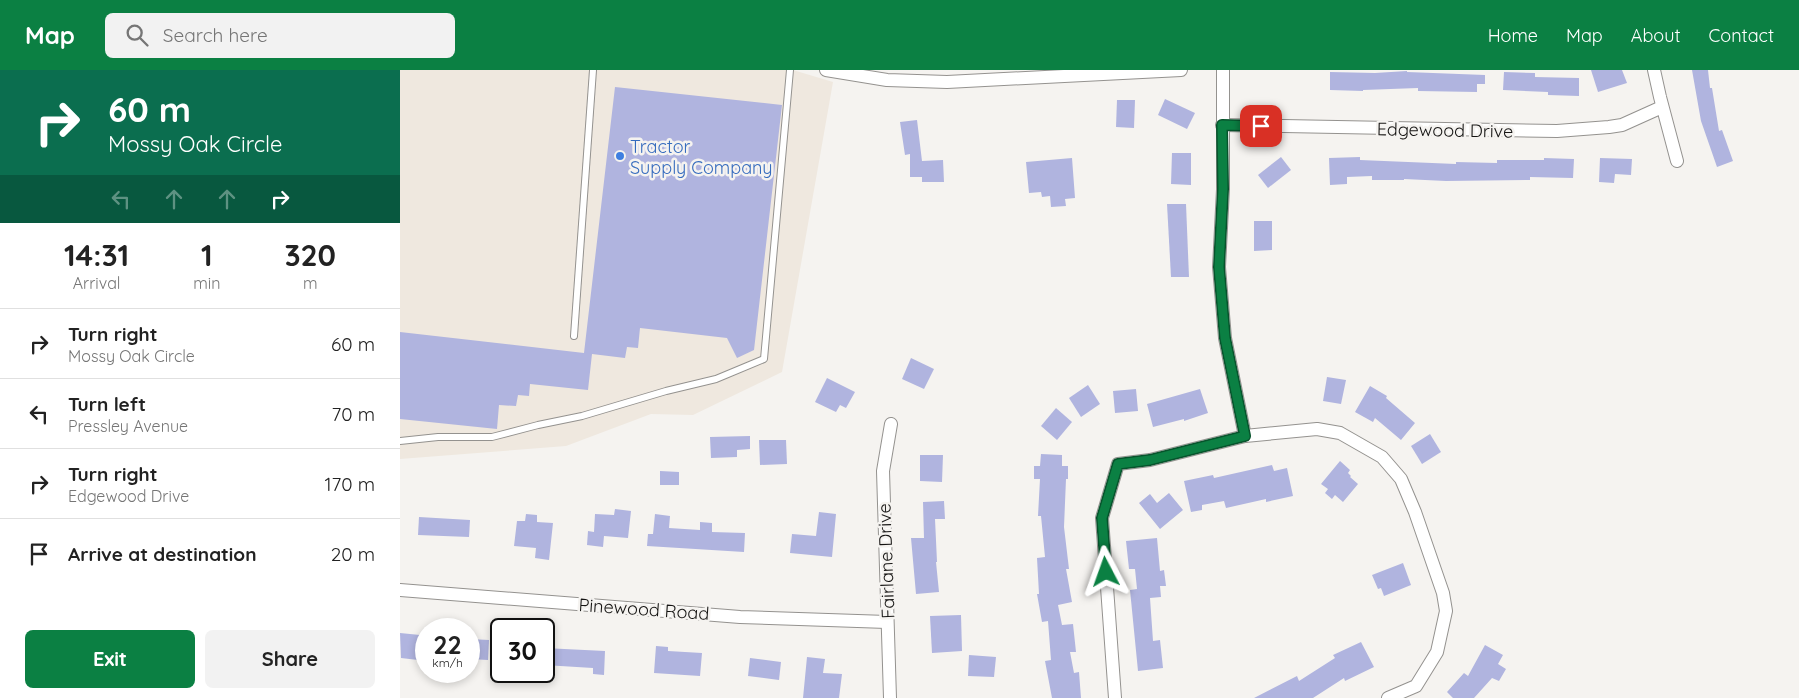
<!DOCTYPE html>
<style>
body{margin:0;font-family:Quicksand,sans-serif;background:#f2f2f2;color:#222;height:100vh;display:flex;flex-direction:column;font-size:19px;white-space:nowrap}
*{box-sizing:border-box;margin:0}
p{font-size:16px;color:#767676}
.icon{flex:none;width:28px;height:28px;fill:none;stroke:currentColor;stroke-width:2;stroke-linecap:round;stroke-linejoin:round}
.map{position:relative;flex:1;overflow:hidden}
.side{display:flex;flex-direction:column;background:#fff;width:400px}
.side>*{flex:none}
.top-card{background:#0b6e4f;color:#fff;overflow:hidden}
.speed{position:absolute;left:15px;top:548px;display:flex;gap:10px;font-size:25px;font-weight:700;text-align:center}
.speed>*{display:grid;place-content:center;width:65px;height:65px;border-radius:50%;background:#fff;box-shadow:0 2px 8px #0003;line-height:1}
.speed small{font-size:12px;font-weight:400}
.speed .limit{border:2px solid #111;border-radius:8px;background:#fff;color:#111}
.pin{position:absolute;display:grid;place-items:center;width:42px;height:42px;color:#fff;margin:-21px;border-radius:10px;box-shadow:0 2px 8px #0006}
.me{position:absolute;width:55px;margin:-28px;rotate:356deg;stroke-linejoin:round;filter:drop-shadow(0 0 4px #0008)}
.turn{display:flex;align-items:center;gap:18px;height:105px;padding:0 25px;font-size:22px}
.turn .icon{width:65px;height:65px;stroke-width:2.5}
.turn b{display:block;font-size:35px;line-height:42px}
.lanes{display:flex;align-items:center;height:48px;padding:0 25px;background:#0003;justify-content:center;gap:25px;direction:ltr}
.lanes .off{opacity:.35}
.eta{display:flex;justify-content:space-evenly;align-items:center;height:85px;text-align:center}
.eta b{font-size:30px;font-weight:700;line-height:35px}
.primary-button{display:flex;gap:10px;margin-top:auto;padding:10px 25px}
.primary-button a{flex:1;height:58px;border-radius:8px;background:#0b8043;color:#fff;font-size:20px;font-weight:700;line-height:58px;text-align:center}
.primary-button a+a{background:#f2f2f2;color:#222}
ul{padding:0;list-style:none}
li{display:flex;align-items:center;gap:15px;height:70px;padding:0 25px;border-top:1px solid #e0e0e0}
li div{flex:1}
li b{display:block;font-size:19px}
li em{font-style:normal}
header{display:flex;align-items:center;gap:30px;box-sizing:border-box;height:70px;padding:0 25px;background:#0b8043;color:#fff}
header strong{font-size:24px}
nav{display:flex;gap:28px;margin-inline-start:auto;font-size:18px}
.search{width:350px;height:45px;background:#f2f2f2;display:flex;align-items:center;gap:12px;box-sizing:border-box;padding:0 18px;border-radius:8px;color:#767676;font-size:19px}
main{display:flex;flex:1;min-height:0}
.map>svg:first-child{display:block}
.built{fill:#efe8df}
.building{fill:#b0b4df}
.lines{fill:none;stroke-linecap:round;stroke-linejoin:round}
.service-casing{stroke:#94928f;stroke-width:8}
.minor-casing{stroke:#94928f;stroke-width:14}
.service{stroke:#fff;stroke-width:6}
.minor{stroke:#fff;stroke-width:12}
.route-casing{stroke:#07532c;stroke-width:12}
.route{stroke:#0b8043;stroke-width:9}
.shop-dot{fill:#3f7fe0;stroke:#f5f3f0;stroke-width:2}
.labels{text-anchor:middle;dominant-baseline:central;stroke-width:5;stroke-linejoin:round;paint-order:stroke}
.street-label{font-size:18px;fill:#151413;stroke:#f5f3f0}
.shop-label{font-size:18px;fill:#366cbe;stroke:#f5f3f0;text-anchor:start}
</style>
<header>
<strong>Map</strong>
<div class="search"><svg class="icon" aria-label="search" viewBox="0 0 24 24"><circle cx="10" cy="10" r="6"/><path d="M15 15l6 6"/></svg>Search here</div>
<nav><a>Home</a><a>Map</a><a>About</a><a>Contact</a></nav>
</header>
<main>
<section class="side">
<div class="top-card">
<div class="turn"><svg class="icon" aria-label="right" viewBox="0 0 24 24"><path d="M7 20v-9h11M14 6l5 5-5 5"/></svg><div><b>60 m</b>Mossy Oak Circle</div></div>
<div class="lanes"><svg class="icon off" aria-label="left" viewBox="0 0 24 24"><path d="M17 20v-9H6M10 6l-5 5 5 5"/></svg><svg class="icon off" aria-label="ahead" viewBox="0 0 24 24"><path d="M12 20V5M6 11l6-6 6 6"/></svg><svg class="icon off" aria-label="ahead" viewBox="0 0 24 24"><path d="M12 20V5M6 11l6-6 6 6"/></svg><svg class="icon" aria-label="right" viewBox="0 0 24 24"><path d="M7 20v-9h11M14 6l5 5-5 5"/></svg></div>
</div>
<div class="eta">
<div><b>14:31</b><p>Arrival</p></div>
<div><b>1</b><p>min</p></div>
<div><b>320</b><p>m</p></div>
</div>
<ul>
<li><svg class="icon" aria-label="right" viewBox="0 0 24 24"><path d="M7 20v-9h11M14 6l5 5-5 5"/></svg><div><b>Turn right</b><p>Mossy Oak Circle</p></div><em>60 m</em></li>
<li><svg class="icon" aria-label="left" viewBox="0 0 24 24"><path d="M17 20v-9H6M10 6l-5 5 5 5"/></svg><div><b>Turn left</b><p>Pressley Avenue</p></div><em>70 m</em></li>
<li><svg class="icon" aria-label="right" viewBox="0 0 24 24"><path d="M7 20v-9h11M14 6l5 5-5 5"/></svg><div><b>Turn right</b><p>Edgewood Drive</p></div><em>170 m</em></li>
<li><svg class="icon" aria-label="arrive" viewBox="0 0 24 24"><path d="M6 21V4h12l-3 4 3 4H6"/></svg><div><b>Arrive at destination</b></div><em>20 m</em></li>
</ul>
<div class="primary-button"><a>Exit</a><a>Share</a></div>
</section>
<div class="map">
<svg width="1399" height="628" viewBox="0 0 1399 628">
<rect width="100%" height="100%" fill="#f5f3f0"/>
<path class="built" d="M0,0H393L433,12L382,302L293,345L251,344L166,376L0,389Z"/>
<g class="building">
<path d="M1191,0H1222L1227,13L1198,22Z"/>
<path d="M1292,0H1308L1310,18H1312L1319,61L1322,60L1333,91L1317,97L1301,51Z"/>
<path d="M1007,1V2L1085,5V14H1077V22L1018,21V18L963,20V21L930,20V2L975,3Z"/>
<path d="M1104,2L1135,3V7L1179,8V26L1148,25V22L1103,20Z"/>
<path d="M215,17L382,35L354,280L337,288L327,268L240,258L238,278L227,277L225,288L192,284L188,320L130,314L129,326L118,325L116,336L99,335L97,359L0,349V262L184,283Z"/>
<path d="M765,29L795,43L787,59L758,45Z"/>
<path d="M717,30H735L734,58L716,57Z"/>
<path d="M517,50L522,91L543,90L544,112H522V107H510V84L505,85L500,52Z"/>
<path d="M772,83H791V115L771,114Z"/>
<path d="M881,87L891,100L868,118L858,105Z"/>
<path d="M960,87V90L1056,94V92L1097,93V90H1144V88L1174,89L1173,108L1130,107V110L1046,111L1004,109V110H972V106L947,107V114L930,115L929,88Z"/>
<path d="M672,88L675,128L665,129L666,136L651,137L650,126L642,127L641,122L629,123L626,92Z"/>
<path d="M1200,88L1232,89L1231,105L1215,104L1214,113L1199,112Z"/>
<path d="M767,134H786L789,207H771Z"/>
<path d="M854,151H872V180L854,181Z"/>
<path d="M511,288L534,299L524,319L502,309Z"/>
<path d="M927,307L946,310L941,334L923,331Z"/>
<path d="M427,308L455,322L446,338L440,335L436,342L415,332Z"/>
<path d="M688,315L700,334L681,347L669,328Z"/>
<path d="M970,316L987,326L986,328L1015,353L1001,370L975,348L973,352L955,342Z"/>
<path d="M736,319L738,341L715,343L713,321Z"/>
<path d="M800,319L808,343L784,351V349L753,357L747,334Z"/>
<path d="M656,338L672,352L657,370L641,356Z"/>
<path d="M1030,364L1041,382L1022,394L1011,376Z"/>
<path d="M350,366V379L337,380V387L311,388L310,367Z"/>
<path d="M359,370H386L387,394L360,395Z"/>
<path d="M641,384L662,385V396H668V409H666L664,457L669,499H666L672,532L658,535L662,555L673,554L676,582H670L674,603L679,602L681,628H652L645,591L651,590L648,551L642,552L637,524H639L637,488L645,487L641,446H638L640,409H634V396H640Z"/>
<path d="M520,385H543L542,412L520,411Z"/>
<path d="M940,391L950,400L948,403L951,406L950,407L958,414L943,432L935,425L932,429L925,423L928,419L921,414Z"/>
<path d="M872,395L874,401L887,398L893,426L866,432V429L826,438L824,431L802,435V440L791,442L784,411L813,405L814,408Z"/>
<path d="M260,401L279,402V415H260Z"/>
<path d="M769,423L783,440L760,459L739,433L750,424L757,433Z"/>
<path d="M544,431L545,449H535L537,492H536L539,522L516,524L511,468H524L523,432Z"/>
<path d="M215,439L231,441L228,468L204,466L203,477L187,475L188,461L194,462L195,444L214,445Z"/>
<path d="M419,442L436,444L432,487L390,483L392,464L416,466Z"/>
<path d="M126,444L137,445V452L153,453L149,490L135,488L136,478L114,476L117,451H125Z"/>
<path d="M255,444L270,446L269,458L300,460V452L312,453V462L345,463L344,482L247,476L248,464H253Z"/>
<path d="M19,447L70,450L69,467L18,465Z"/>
<path d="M757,468L760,501L764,500L766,516H760L761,527L750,528L753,571L760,570L763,598L738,601L730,520L737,519L735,499H729L726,471Z"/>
<path d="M1003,493L1011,515L984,526L981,518L978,519L972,505Z"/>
<path d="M561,545L562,581L532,583L530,546Z"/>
<path d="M0,563L20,565L18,590L1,588Z"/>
<path d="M69,569L89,570L88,590L69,589Z"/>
<path d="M961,572L974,597L945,611L944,608L913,628H854L897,606L899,611L935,588L933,585Z"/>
<path d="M1085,575L1103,585L1098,594L1106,599L1099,611L1092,608L1074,628H1053L1047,622L1064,603L1068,606Z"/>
<path d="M256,576L268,577V581L302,583L300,606L254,603Z"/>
<path d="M144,578L205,581L204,605L193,604V598L144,595Z"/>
<path d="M569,585L596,587L594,607L568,606Z"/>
<path d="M407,587L425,589L423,603L442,604L439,628H403Z"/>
<path d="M350,588L381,592L379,610L348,606Z"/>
</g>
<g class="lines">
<g class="service-casing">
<g id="service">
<path d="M174,266L193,0"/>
<path d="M0,371L38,367H92L138,355L182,346L266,321L316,309L364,289L390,0"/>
</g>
</g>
<g class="minor-casing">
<g id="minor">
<path d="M426,0L487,10L547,12L781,0"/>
<path d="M823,0V119L819,197L825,268L845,366"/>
<path d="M1254,0L1260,27L1277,91"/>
<path d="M822,55L1157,61L1209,57L1222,55L1262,37"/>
<path d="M0,520L340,547L487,552"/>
<path d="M490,628L483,401L491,354"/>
<path d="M715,628L702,448L718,394L750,390L845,366L917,359L940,363L982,387L1001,409L1015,442L1043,523L1046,541L1037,582L1016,616L988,628"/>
</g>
</g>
<use href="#service" class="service"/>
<use href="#minor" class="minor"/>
</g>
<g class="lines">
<g class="route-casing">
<path id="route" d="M706,502L702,448L718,394L750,390L845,366L825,268L819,197L823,119L822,55L861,56"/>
</g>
<use href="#route" class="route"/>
</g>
<circle class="shop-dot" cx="220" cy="86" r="5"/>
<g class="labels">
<g class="street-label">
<text transform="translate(1045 60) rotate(1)">Edgewood Drive</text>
<text transform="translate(486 491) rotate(-92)">Fairlane Drive</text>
<text transform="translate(244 539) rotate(4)">Pinewood Road</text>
</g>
<g class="shop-label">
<text x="230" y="76">Tractor<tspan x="230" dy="21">Supply Company</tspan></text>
</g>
</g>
</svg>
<div class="speed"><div>22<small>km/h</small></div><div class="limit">30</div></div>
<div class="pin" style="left:861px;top:56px;background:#d93025"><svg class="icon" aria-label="arrive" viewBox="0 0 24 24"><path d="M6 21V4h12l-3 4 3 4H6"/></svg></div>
<svg class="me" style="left:706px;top:502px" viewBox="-20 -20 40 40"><path d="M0-17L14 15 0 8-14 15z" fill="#0b8043" stroke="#fff" stroke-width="4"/></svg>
</div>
</main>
